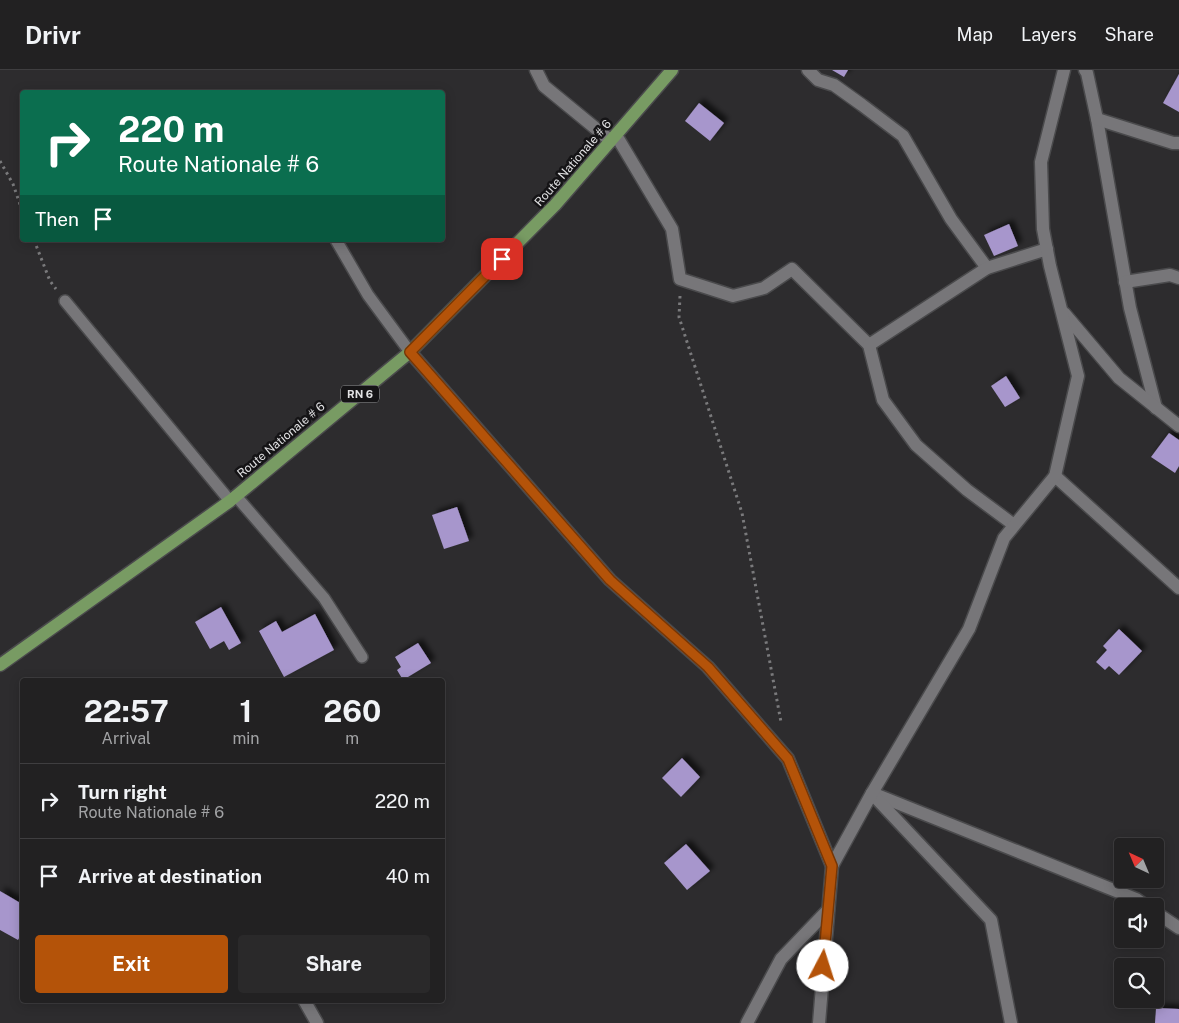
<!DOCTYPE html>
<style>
body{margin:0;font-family:"Public Sans",sans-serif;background:#2a292a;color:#f1f3f6;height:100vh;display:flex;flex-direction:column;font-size:19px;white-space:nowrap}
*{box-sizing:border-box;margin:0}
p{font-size:16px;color:#a2a3a5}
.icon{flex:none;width:28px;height:28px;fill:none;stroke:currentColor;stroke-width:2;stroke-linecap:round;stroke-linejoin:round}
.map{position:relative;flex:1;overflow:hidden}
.side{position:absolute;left:20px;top:608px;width:425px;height:325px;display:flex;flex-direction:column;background:#222122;border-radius:5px;box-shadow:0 2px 12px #0003,0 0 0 1px #3f3e40}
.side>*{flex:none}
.banner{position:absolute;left:20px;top:20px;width:425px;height:152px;border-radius:5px;box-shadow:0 2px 12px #0003,0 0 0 1px #3f3e40;background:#0b6e4f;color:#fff;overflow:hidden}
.needle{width:32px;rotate:316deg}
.buttons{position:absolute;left:1114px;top:768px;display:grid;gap:10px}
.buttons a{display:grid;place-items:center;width:50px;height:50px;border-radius:5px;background:#222122;box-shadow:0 2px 12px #0003,0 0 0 1px #3f3e40;font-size:25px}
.pin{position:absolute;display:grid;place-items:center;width:42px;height:42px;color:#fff;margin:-21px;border-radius:10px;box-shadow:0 2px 8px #0006}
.me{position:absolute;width:55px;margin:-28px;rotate:5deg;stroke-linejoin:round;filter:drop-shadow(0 0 4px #0008)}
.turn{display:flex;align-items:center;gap:18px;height:105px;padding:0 15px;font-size:22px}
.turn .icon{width:65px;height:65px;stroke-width:2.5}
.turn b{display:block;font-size:35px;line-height:42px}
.then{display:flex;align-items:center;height:48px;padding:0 15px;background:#0003;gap:10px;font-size:19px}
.eta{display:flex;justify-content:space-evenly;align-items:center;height:85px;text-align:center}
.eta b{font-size:30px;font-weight:700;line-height:35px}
.button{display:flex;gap:10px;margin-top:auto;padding:10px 15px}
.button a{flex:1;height:58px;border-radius:5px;background:#b45309;color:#fff;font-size:20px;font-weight:700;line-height:58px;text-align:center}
.button a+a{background:#2a292a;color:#f1f3f6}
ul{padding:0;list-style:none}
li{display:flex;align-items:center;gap:15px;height:75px;padding:0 15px;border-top:1px solid #3f3e40}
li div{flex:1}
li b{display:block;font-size:19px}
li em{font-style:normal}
header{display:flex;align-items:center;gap:30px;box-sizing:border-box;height:70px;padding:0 25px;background:#222122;border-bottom:1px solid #3f3e40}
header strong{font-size:24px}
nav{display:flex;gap:28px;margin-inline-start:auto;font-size:18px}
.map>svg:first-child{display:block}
.building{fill:#a796cc;filter:url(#shadow)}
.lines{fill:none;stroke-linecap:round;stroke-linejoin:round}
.lane-casing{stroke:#4a4a4c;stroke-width:14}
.street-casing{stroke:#4a4a4c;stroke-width:15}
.primary-casing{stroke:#4a4a4c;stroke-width:15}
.path{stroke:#7a7a7c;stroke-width:3;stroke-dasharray:2.5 4;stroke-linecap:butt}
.lane{stroke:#777679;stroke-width:11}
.street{stroke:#777679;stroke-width:12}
.primary{stroke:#789b63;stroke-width:12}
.route-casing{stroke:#753606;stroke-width:12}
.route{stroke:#b45309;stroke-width:9}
.labels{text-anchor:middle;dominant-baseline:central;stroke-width:5;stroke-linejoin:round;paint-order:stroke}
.shield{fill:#151416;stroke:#a4a4a6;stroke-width:1}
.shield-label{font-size:11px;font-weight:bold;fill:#e2e2e4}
.street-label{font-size:12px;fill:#e2e2e4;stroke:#151416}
</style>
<header>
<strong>Drivr</strong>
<nav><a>Map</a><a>Layers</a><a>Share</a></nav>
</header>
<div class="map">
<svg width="1179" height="953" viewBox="0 0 1179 953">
<defs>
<filter id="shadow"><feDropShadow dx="4.5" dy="-4.5" stdDeviation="2.5" flood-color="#0009"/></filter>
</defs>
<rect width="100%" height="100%" fill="#2d2c2e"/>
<g class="building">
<path d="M832,0H848L844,7Z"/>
<path d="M1179,4V42L1163,33Z"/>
<path d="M699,33L724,53L710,71L685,51Z"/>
<path d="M1009,154L1018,176L994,186L984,165Z"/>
<path d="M1006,306L1020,328L1005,337L991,316Z"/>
<path d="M1169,363L1179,370V396L1175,403L1151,387Z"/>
<path d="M457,437L469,471L444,479L432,445Z"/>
<path d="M221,537L241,573L229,580L224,571L210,579L195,552Z"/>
<path d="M315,544L334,580L284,607L259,561L276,551L282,562Z"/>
<path d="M1119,559L1142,581L1119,605L1109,596L1105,600L1096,592L1107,580L1103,576Z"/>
<path d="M418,573L431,593L403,610L397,600L401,597L395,587Z"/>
<path d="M682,688L700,707L681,727L662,708Z"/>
<path d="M686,774L710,801L687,820L664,793Z"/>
<path d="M0,821L22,834V863L18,870L0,860Z"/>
<path d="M1156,938L1179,939V953H1155Z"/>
</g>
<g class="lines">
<g class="lane-casing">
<g id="lane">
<path d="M336,170L368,225L410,282"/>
<path d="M65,231L230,431"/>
<path d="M236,426L324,528L362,587"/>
</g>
</g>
<g class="street-casing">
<g id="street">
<path d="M536,0L544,16L611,71"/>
<path d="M808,0L818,10L834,15L862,35L903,66L951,149L987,198"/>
<path d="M1085,0L1087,3L1097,49L1130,238L1156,338"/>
<path d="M1097,49L1173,73H1179"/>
<path d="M616,65L672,159L680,209L733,226L764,218L792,199L869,275L883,330L916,375L967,420L1014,455"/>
<path d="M1125,212L1170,205L1179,208"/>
<path d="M1064,243L1119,308L1179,356"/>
<path d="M869,275L987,198L1047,179"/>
<path d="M410,282L610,510L708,597L788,689L832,796L819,953"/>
<path d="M1055,406L1179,518"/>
<path d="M872,723L1136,829L1146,836"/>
<path d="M875,727L991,850L1011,953"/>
<path d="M832,796L872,723L969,559L1004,468L1055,406L1078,306L1050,196L1043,159L1041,92L1064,0"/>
<path d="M1155,842L1179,858"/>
<path d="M304,930L317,953"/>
<path d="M747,953L781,889L828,840"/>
</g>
</g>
<g class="primary-casing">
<path id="primary" d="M0,595L230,431L410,282L555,135L672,0"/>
</g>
<g class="path">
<path d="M0,91L13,114L22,140"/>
<path d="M34,170L50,211L56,219"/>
<path d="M680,226L679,247L742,443L781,652"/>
</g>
<use href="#lane" class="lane"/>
<use href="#street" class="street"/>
<use href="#primary" class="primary"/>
</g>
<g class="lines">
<g class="route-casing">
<path id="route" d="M502,189L410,282L610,510L708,597L788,689L832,796L823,896"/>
</g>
<use href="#route" class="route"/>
</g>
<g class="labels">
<rect class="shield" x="341" y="315.5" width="38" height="17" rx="4"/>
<g class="shield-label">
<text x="360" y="324">RN 6</text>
</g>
<g class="street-label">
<text transform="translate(573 93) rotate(-49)">Route Nationale # 6</text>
<text transform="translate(281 370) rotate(-40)">Route Nationale # 6</text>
</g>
</g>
</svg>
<div class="buttons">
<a><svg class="needle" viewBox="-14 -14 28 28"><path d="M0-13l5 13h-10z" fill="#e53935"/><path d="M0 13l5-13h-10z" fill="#a2a3a5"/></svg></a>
<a><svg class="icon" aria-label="sound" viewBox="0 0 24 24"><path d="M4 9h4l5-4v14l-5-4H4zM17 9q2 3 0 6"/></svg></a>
<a><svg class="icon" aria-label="search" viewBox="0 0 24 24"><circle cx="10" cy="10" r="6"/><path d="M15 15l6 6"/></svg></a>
</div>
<div class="pin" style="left:502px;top:189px;background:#d93025"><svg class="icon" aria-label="arrive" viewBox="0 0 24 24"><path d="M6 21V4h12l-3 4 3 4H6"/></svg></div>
<svg class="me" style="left:823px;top:896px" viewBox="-20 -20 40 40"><circle r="19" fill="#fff"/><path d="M0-13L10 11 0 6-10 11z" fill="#b45309"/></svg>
<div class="banner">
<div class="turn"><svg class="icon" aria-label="right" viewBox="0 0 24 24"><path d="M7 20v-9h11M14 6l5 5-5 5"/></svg><div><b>220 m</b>Route Nationale # 6</div></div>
<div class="then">Then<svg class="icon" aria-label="arrive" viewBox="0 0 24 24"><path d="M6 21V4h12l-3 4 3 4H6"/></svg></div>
</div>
<section class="side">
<div class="eta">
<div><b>22:57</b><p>Arrival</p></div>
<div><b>1</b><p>min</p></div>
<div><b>260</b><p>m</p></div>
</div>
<ul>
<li><svg class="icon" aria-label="right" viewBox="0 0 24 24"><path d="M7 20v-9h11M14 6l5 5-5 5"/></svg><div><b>Turn right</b><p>Route Nationale # 6</p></div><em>220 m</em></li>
<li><svg class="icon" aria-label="arrive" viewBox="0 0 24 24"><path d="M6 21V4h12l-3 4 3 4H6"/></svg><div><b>Arrive at destination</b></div><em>40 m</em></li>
</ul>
<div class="button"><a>Exit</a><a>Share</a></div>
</section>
</div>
